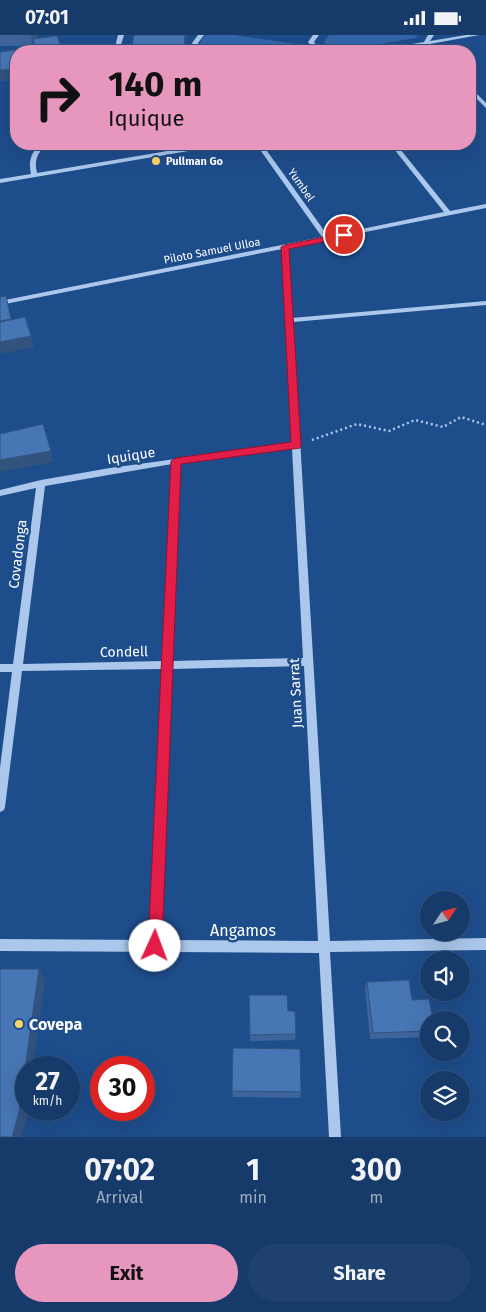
<!DOCTYPE html>
<style>
body{margin:0;font-family:"Fira Sans",sans-serif;background:#1f416f;color:#f1f3f6;height:100vh;display:flex;flex-direction:column;font-size:19px;white-space:nowrap}
*{box-sizing:border-box;margin:0}
p{font-size:16px;color:#9eadc0}
.icon{flex:none;width:28px;height:28px;fill:none;stroke:currentColor;stroke-width:2;stroke-linecap:round;stroke-linejoin:round}
.map{position:relative;height:1102px;overflow:hidden}
.sheet{display:flex;flex-direction:column;background:#163a69;flex:1}
.sheet>*{flex:none}
.guide{position:absolute;left:10px;top:10px;width:466px;height:105px;border-radius:20px;box-shadow:0 5px 20px #0002,0 0 0 1px #35547d;background:#e797bd;color:#111;overflow:hidden}
.needle{width:32px;rotate:54deg}
.controls{position:absolute;left:420px;top:856px;display:grid;gap:10px}
.controls a{display:grid;place-items:center;width:50px;height:50px;border-radius:50%;background:#163a69;box-shadow:0 5px 20px #0002,0 0 0 1px #35547d;font-size:25px}
.speed{position:absolute;left:15px;top:1021px;display:flex;gap:10px;font-size:25px;font-weight:700;text-align:center}
.speed>*{display:grid;place-content:center;width:65px;height:65px;border-radius:50%;background:#163a69;box-shadow:0 5px 20px #0002,0 0 0 1px #35547d;line-height:1}
.speed small{font-size:12px;font-weight:400}
.speed .limit{border:8px solid #d22;background:#fff;color:#111}
.pin{position:absolute;display:grid;place-items:center;width:42px;height:42px;color:#fff;margin:-21px;border:2px solid #fff;border-radius:50%;box-shadow:0 1px 5px #0007}
.me{position:absolute;width:55px;margin:-28px;rotate:2deg;stroke-linejoin:round;filter:drop-shadow(0 0 4px #0008)}
.turn{display:flex;align-items:center;gap:18px;height:105px;padding:0 15px;font-size:22px}
.turn .icon{width:65px;height:65px;stroke-width:2.5}
.turn b{display:block;font-size:35px;line-height:42px}
.eta{display:flex;justify-content:space-evenly;align-items:center;height:85px;text-align:center}
.eta b{font-size:30px;font-weight:700;line-height:35px}
.cta{display:flex;gap:10px;margin-top:auto;padding:10px 15px}
.cta a{flex:1;height:58px;border-radius:30px;background:#e797bd;color:#111;font-size:20px;font-weight:700;line-height:58px;text-align:center}
.cta a+a{background:#1f416f;color:#f1f3f6}
.status{display:flex;justify-content:space-between;align-items:center;height:35px;padding:0 25px;background:#163a69;direction:ltr}
.status svg{height:14px;fill:currentColor}
.map>svg:first-child{display:block}
.green{fill:#3266aa}
.lines{fill:none;stroke-linecap:round;stroke-linejoin:round}
.path{stroke:#abc8ec;stroke-width:2.5;stroke-dasharray:2 3;stroke-linecap:butt}
.minor{fill:#abc8ec;fill-rule:evenodd}
.wall{fill:#3d659b}
.shaded-wall{fill:#32537e}
.building{fill:#4776b4;stroke:#32537e}
.route{fill:#e11d48;stroke:#92132f}
.poi-dot{fill:#fbd36b;stroke:#1e4d8c;stroke-width:2}
.labels{text-anchor:middle;dominant-baseline:central;stroke-width:5;stroke-linejoin:round;paint-order:stroke}
.far-poi-label{font-size:11px;font-weight:bold;fill:#fff;stroke:#1e4d8c;text-anchor:start}
.far-street-label{font-size:11px;fill:#fff;stroke:#1e4d8c}
.street-label{font-size:14px;fill:#fff;stroke:#1e4d8c}
.near-street-label{font-size:16px;fill:#fff;stroke:#1e4d8c}
.near-poi-label{font-size:16px;font-weight:bold;fill:#fff;stroke:#1e4d8c;text-anchor:start}
</style>
<div class="status"><b>07:01</b><svg viewBox="0 0 49 12"><path d="M0 12V9h3v3zM5 12V6h3v6zM10 12V3h3v9zM15 12V0h3v12zM26 1h20v11H26zM47 4h2v5h-2z"/></svg></div>
<div class="map">
<svg width="486" height="1102" viewBox="0 0 486 1102">
<rect width="100%" height="100%" fill="#1e4d8c"/>
<g class="green">
<path d="M205,0H233L310,11L314,16H204L199,9Z"/>
<path d="M329,0H417L416,3L338,16H332L324,7Z"/>
</g>
<g class="lines">
<path class="path" d="M312,405L357,389L389,396L415,385L443,392L461,382L486,390"/>
<g class="minor">
<path d="M118,0H124L119,16H114Z"/>
<path d="M198,0H204L198,8L201,16H197L192,8Z"/>
<path d="M313,0H319L314,7L321,16H316L308,7Z"/>
<path d="M428,0H434L430,6L466,0H479L430,9L436,16H431L425,10L383,16H372L424,7Z"/>
<path d="M470,52L486,68V73L470,57Z"/>
<path d="M40,109H46C37,119 34,125 37,138L209,109H221L218,111L0,148V144L31,139C28,126 31,118 40,109Z"/>
<path d="M256,109H262L328,201L444,177L390,109H396L450,176L486,169V173L330,204L327,206L325,205L288,212L292,283L486,266V270L293,287L330,906L486,903V915L330,917L341,1102H329L319,918L0,916V904L150,905L162,634L22,636L5,772L4,775L0,777V733L12,637H0V629H13L36,453L0,461V455L41,445L110,433L292,408L282,214L0,270V266L322,202ZM292,413L303,623L172,626L180,428ZM172,429L163,626L23,629L45,451ZM304,631L318,906L161,905L172,634Z"/>
</g>
</g>
<g class="wall">
<path d="M0,0H37L36,3L57,1L14,62L11,45L0,46V17L34,13V9L33,11H0Z"/>
<path d="M367,947L412,965L429,985V1002L370,1004L365,954Z"/>
<path d="M249,967L288,976L296,999L295,1005L250,1006Z"/>
<path d="M232,1056L301,1057L300,1063L233,1062Z"/>
</g>
<g class="shaded-wall">
<path d="M31,0H37L34,8L33,4L34,9L33,11Z"/>
<path d="M185,0H187L186,16L184,12Z"/>
<path d="M16,34V45L0,46V35Z"/>
<path d="M12,51H16V62H14Z"/>
<path d="M55,109H104L57,116Z"/>
<path d="M31,301L34,312L0,319V307Z"/>
<path d="M51,416L53,427L0,437V425Z"/>
<path d="M39,934L45,946L33,1032H26V1075H28L26,1086L21,1102H12Z"/>
</g>
<g class="building">
<path d="M134,0H185L184,12L189,16H131Z"/>
<path d="M57,1L63,16H16V34L0,35V17L35,12L33,4Z"/>
<path d="M16,39V51H12L10,40Z"/>
<path d="M6,261L11,284L0,286V262Z"/>
<path d="M25,282L31,301L0,307V287Z"/>
<path d="M43,389L51,416L0,425V399Z"/>
<path d="M0,934H39L19,1077L12,1102H0Z"/>
<path d="M409,945L412,965L429,964L433,985H429V996L373,998L367,947Z"/>
<path d="M249,960H287L288,976H295L296,999L250,1000Z"/>
<path d="M233,1013L300,1014L301,1057L232,1056Z"/>
</g>
<path class="route" d="M344,198H347V202L289,214L301,410L300,413L181,429L162,911L160,916L155,918L150,916L148,911L171,426L176,423L291,407L281,212L285,210Z"/>
<g class="poi-dot">
<circle cx="156" cy="126" r="5"/>
<circle cx="19" cy="989" r="5"/>
</g>
<g class="labels">
<g class="far-poi-label">
<text x="166" y="126">Pullman Go</text>
</g>
<g class="far-street-label">
<text transform="translate(301 150) rotate(55)">Yumbel</text>
<text transform="translate(212 216) rotate(-11)">Piloto Samuel Ulloa</text>
</g>
<g class="street-label">
<text transform="translate(131 421) rotate(-9)">Iquique</text>
<text transform="translate(18 519) rotate(-83)">Covadonga</text>
<text transform="translate(124 617) rotate(-1)">Condell</text>
<text transform="translate(296 658) rotate(-93)">Juan Sarrat</text>
</g>
<g class="near-street-label">
<text x="243" y="895">Angamos</text>
</g>
<g class="near-poi-label">
<text x="29" y="989">Covepa</text>
</g>
</g>
</svg>
<div class="controls">
<a><svg class="needle" viewBox="-14 -14 28 28"><path d="M0-13l5 13h-10z" fill="#e53935"/><path d="M0 13l5-13h-10z" fill="#9eadc0"/></svg></a>
<a><svg class="icon" aria-label="sound" viewBox="0 0 24 24"><path d="M4 9h4l5-4v14l-5-4H4zM17 9q2 3 0 6"/></svg></a>
<a><svg class="icon" aria-label="search" viewBox="0 0 24 24"><circle cx="10" cy="10" r="6"/><path d="M15 15l6 6"/></svg></a>
<a><svg class="icon" aria-label="layers" viewBox="0 0 24 24"><path d="M12 4l9 5-9 5-9-5zM3 14l9 5 9-5"/></svg></a>
</div>
<div class="speed"><div>27<small>km/h</small></div><div class="limit">30</div></div>
<div class="pin" style="left:344px;top:200px;background:#d93025"><svg class="icon" aria-label="arrive" viewBox="0 0 24 24"><path d="M6 21V4h12l-3 4 3 4H6"/></svg></div>
<svg class="me" style="left:155px;top:911px" viewBox="-20 -20 40 40"><circle r="19" fill="#fff"/><path d="M0-13L10 11 0 6-10 11z" fill="#e11d48"/></svg>
<div class="guide">
<div class="turn"><svg class="icon" aria-label="right" viewBox="0 0 24 24"><path d="M7 20v-9h11M14 6l5 5-5 5"/></svg><div><b>140 m</b>Iquique</div></div>
</div>
</div>
<section class="sheet">
<div class="eta">
<div><b>07:02</b><p>Arrival</p></div>
<div><b>1</b><p>min</p></div>
<div><b>300</b><p>m</p></div>
</div>
<div class="cta"><a>Exit</a><a>Share</a></div>
</section>
